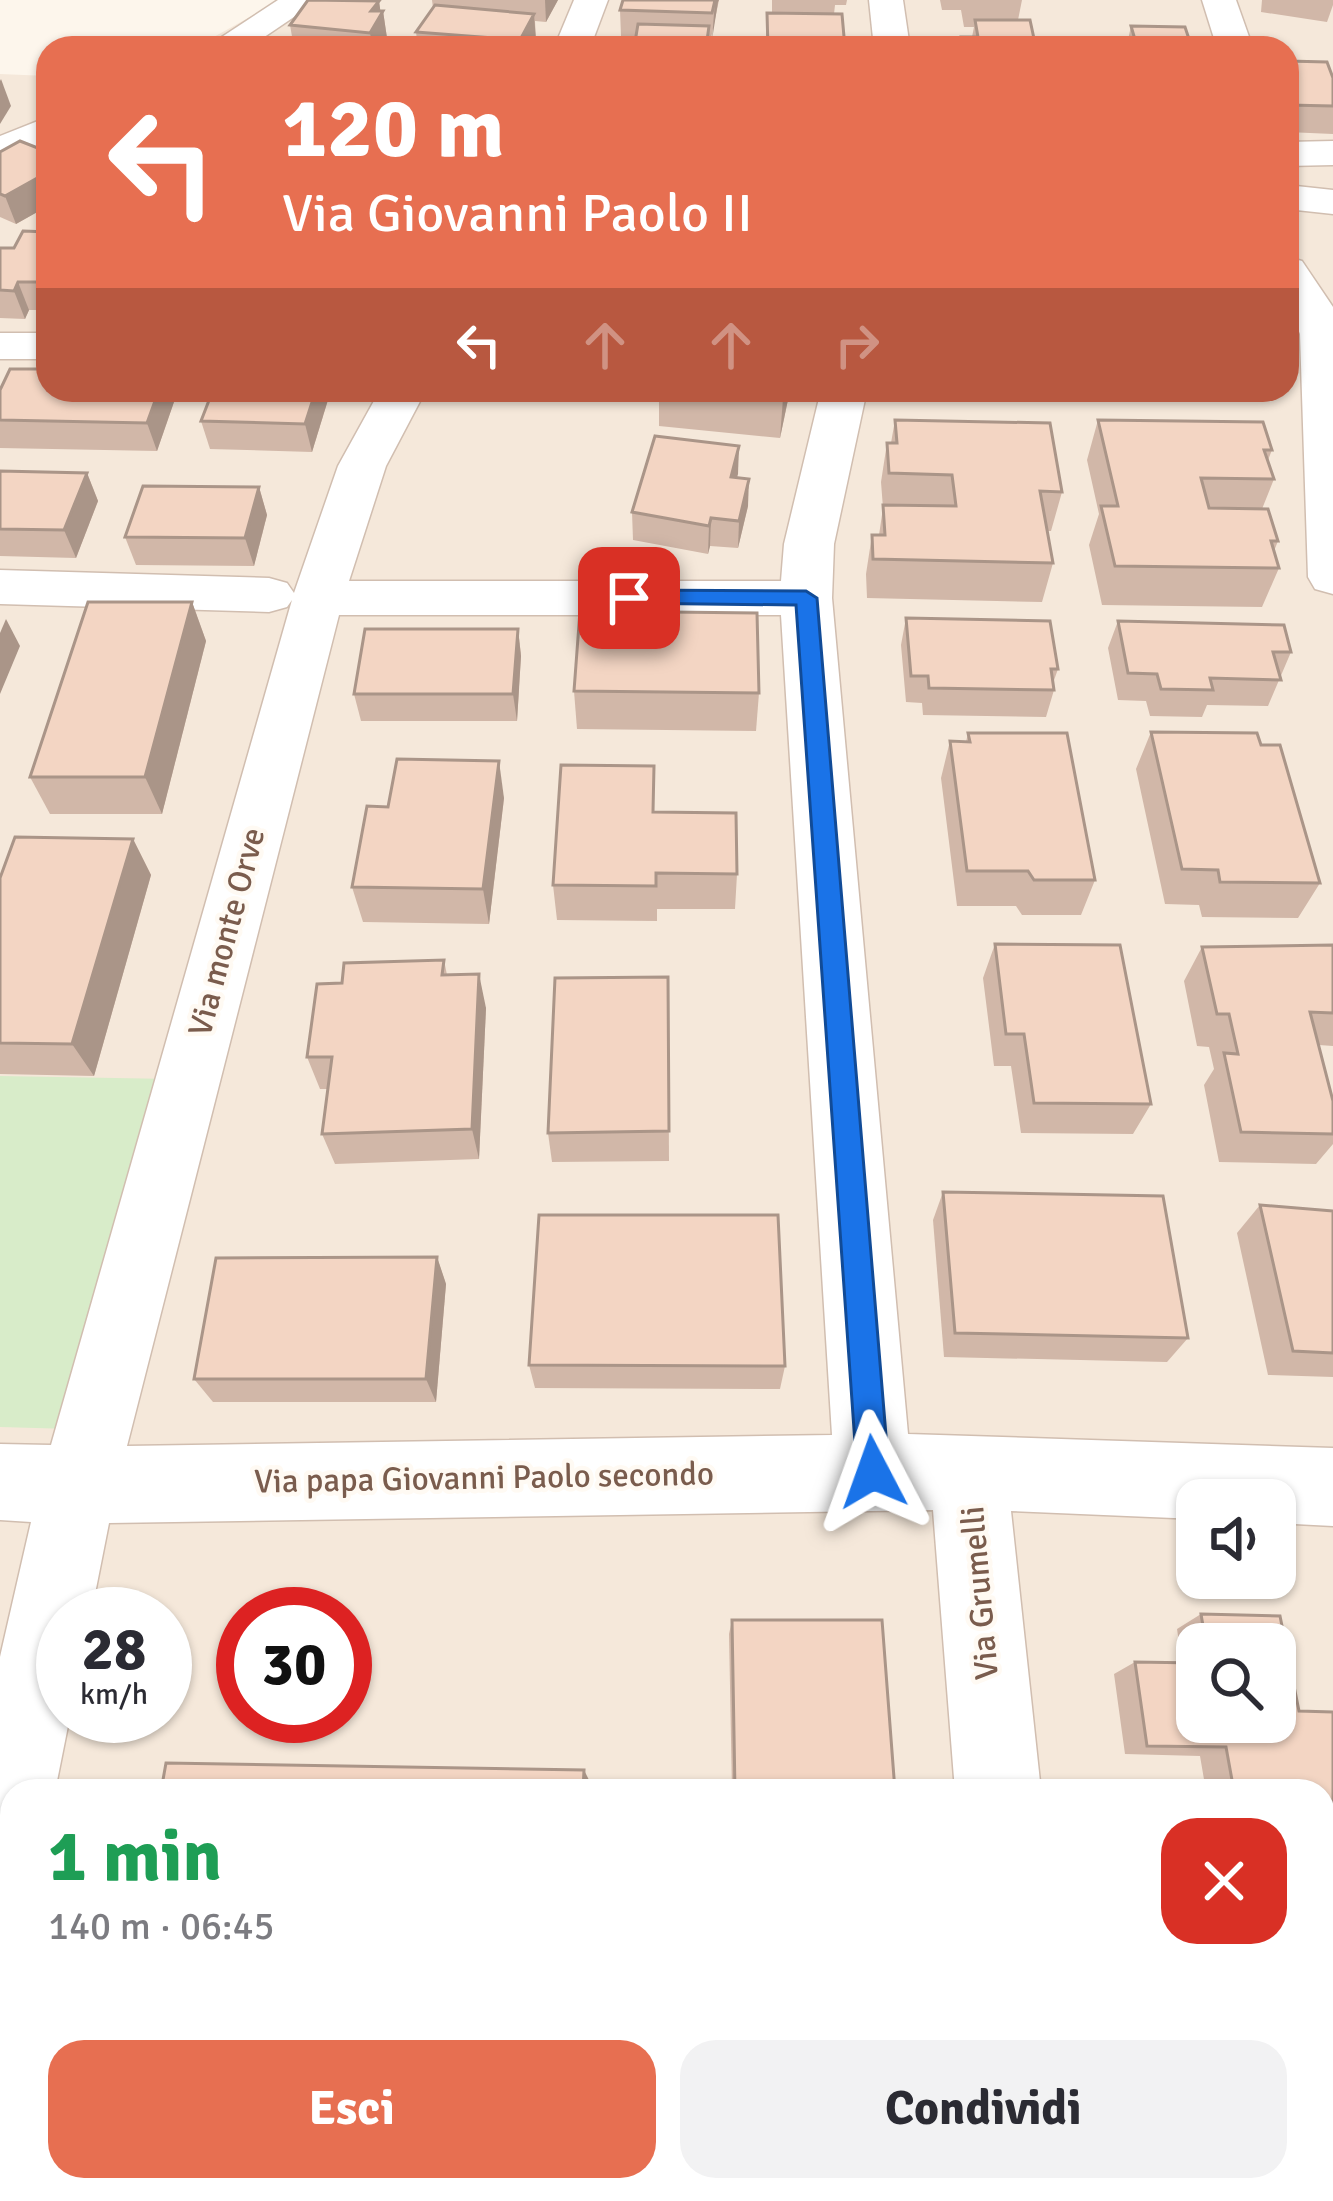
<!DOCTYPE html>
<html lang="it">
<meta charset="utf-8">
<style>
body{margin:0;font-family:Signika,sans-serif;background:#f2f2f3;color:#2b2b33;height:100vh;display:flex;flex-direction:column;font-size:45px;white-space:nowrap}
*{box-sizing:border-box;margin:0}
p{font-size:39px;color:#7c7c81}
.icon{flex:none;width:66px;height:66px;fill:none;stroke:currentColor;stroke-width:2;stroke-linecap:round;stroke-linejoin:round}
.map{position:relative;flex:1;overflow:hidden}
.side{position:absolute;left:0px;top:1779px;width:1335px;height:423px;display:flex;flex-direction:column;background:#fff;border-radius:36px 36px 0 0;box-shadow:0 3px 9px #0004}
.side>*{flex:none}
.hud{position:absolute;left:36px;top:36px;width:1263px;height:366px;border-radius:36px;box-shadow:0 3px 9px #0004;background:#e76f51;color:#fff;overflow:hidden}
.fabs{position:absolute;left:1176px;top:1479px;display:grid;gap:24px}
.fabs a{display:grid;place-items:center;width:120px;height:120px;border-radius:24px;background:#fff;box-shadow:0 3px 9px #0004;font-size:60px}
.speed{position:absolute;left:36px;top:1587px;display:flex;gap:24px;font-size:60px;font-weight:700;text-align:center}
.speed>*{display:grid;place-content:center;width:156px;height:156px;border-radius:50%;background:#fff;box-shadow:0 3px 9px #0004;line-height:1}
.speed small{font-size:30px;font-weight:400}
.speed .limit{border:18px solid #d22;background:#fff;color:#111}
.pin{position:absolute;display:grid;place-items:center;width:102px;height:102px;color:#fff;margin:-51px;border-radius:24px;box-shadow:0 6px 18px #0006}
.me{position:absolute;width:132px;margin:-66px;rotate:356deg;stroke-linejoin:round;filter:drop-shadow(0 0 9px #0008)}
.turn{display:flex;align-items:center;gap:42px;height:252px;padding:0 48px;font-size:54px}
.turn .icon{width:156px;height:156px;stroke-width:2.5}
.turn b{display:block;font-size:84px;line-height:102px}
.lanes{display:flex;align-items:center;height:114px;padding:0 48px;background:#0003;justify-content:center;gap:60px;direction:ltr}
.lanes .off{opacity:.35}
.round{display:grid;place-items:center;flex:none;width:126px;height:126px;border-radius:36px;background:#f2f2f3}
.head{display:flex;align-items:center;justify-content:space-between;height:204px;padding:0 48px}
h1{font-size:72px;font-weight:800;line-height:90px;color:#1e9e55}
.button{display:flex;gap:24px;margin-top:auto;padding:24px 48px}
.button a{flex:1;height:138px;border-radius:36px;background:#e76f51;color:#fff;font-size:48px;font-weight:800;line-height:138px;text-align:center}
.button a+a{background:#f2f2f3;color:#2b2b33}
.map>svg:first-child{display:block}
.residential{fill:#f5e8da;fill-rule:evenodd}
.green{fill:#d8ecc9}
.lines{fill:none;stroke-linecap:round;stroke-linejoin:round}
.minor-casing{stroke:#d1beb0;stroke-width:3}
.minor{fill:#fff;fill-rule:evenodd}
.wall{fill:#d1b7a8;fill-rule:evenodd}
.shaded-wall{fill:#aa9588}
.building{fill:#f3d5c3;stroke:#aa9588;stroke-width:3}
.route{fill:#1a73e8;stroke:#114b97;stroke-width:3}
.labels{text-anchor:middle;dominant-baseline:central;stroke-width:9;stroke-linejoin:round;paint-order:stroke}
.street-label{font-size:33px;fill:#7a5c4d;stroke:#fffaf3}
</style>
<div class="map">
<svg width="1333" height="2201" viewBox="0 0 1333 2201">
<rect width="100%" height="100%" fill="#fdf6ec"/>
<path class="residential" d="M280,0H1333V2201H0V74L48,76V390H1287V48H194ZM1197,1500H1275V1578H1197ZM63,1614H165V1716H63ZM243,1614H345V1716H243ZM1197,1644H1275V1722H1197ZM12,1791H1323V2190H12Z"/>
<path class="green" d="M0,1076L173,1079L71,1429L0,1427Z"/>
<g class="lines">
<g class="minor-casing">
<g id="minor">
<path d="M278,0H319L248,48H205Z"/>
<path d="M574,0H608L590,48H554Z"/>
<path d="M869,0H903L910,48H874Z"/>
<path d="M1202,0H1236L1253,48H1217Z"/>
<path d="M48,117V142L0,162V136Z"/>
<path d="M1333,141V165L1287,166V142Z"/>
<path d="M1287,185L1333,190V214L1287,209Z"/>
<path d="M1287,257L1302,261L1333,307V594L1315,589L1308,577L1300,334L1287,301Z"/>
<rect x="0" y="333" width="48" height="26"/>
<path d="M380,390H426L386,466L349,581H781L784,544L821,390H867L834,544L832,598L908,1434L1333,1448V1526L1275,1523V1500H1197V1519L1011,1511L1041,1791H955L933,1510L109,1523L91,1614H63V1716H70L55,1791H12V1888L0,1893V1657L31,1522L0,1520V1444L51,1445L292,600L287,607L269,612L0,604V570L269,578L287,583L294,593L338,466ZM339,615H781L832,1435L127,1446Z"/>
<path d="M1323,1973L1333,1974V2066L1323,2065Z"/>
</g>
</g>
<use href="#minor" class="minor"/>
</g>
<g class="wall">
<path d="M432,0H558L546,22L535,21L536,41L532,48H418L416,32L433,8Z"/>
<path d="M623,0H719L709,48H634L636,37L621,36L620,10Z"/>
<path d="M772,0H847L846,5H835L834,14L845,48H766L767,13H772Z"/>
<path d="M940,0H1022L1018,20L1036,48H959L961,37H972L974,27H964L961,10H942Z"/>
<path d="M1262,0H1333V5L1327,22L1261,12Z"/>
<path d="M379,1L380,11H383L387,38L381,48H294L290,25Z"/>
<path d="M1131,26L1192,48H1130L1128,40Z"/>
<path d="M1287,61L1333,78V134L1287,132Z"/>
<path d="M0,152H48V206L16,224L0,217Z"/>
<path d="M48,232V310H29L25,319L0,318V248H14Z"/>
<path d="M0,390H172L175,399L157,451L0,448Z"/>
<path d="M213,390H331L312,452L210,449L201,421Z"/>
<path d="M659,390H790L780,438L659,426Z"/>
<path d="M895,420L1062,492L1051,531H1047L1053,563L1042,602L867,598L866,574L872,535H879L883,508L881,482L887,443H891Z"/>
<path d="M1098,420L1272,450L1268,460L1274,479L1262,509L1278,541L1274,551L1279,568L1262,607L1102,605L1089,545L1099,514L1087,460Z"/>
<path d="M739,446L737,477L748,506L738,548L710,546L708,554L633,540L632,512Z"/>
<path d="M0,471L87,473L98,501L76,558L0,556Z"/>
<path d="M259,487L267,515L254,566L136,565L125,537Z"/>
<path d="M192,602L206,641L162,814H50L30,777Z"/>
<path d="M906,618L1058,669L1053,683L1054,690L1046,717L923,715L922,703L906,702L901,645Z"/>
<path d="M1118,621L1291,652L1268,706L1207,705L1202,717L1150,716L1146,701L1118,700L1108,648Z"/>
<path d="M518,629L521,656L517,721H361L354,694Z"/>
<path d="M574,691L759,693L756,731L577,729Z"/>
<path d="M1151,732L1261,745L1320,883L1298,918L1202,917L1199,905L1165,904L1136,769Z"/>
<path d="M968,733L1095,880L1081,915H1022L1016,906H957L941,778L950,741L966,742Z"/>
<path d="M504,798L489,924L363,922L352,887L388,807Z"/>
<path d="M654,812L737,874L735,909H657V921L557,920L553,885Z"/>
<path d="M133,839L151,875L94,1076L0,1074V878Z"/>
<path d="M995,944L1151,1104L1133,1134L1021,1133L1011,1066H994L983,978Z"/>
<path d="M1333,945V1046L1319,1045L1333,1101V1144L1316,1164L1219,1162L1204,1085L1214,1069L1209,1047L1197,1046L1184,981L1202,947Z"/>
<path d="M444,960L447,975L486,1008L479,1159L335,1164L322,1134L328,1089H320L307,1057L342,983Z"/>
<path d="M668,977L669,1161L552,1162L548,1133Z"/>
<path d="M943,1192L1188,1338L1167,1362L944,1357L933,1220Z"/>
<path d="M1260,1205L1333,1211V1377L1268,1375L1237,1233Z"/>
<path d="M437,1257L446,1284L436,1402H213L194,1379Z"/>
<path d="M529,1365L785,1366L780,1389L535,1388Z"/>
<path d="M1201,1614L1280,1616L1299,1711L1333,1712V1835H1323V1791H1206L1200,1756L1125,1754L1114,1674L1135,1662L1182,1663L1177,1629ZM1197,1644H1275V1722H1197Z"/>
<path d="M732,1620L895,1791H732L729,1634Z"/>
<path d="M1167,2190H1312L1333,2199V2201H1071L1070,2192Z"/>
</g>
<g class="shaded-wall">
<path d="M545,0H558L546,22Z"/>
<path d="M715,0H719L718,2L712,40Z"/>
<path d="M379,1L381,15L383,11L387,38L381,48H373L370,33L371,11Z"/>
<path d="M534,14L536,41L532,48H520V40Z"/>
<path d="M1,79L11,106L0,124V81Z"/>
<path d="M48,172V206L16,224L5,196Z"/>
<path d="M48,266V306L39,282Z"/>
<path d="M18,282L29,310L25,319L14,291Z"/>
<path d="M159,390H172L175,399L157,451L147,423Z"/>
<path d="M316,390H331L312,452L305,424Z"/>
<path d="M785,390H790L780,438L783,398Z"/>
<path d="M739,446L738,474L730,504L731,477Z"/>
<path d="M87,473L98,501L76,558L64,530Z"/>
<path d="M749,479L748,506L738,548L739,521Z"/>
<path d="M259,487L267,515L254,566L245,538Z"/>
<path d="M711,518L710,546L708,554L709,526Z"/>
<path d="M192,602L206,641L162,814L145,777Z"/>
<path d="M6,619L20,646L0,694V633Z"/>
<path d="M518,629L521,656L517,721L513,694Z"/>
<path d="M499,761L504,798L489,924L483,889Z"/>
<path d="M133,839L151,875L94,1076L72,1044Z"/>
<path d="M479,974L486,1008L479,1159L472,1129Z"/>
<path d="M437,1257L446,1284L436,1402L426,1379Z"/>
<path d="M584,1770L589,1780L588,1791H583Z"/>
</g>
<g class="building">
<path d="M308,0L379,1L371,11H383L370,33L290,25Z"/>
<path d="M623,0H715L712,13L620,10Z"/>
<path d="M435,5L534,14L520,40L416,32Z"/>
<path d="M767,13L842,14L845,48H768Z"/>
<path d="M975,20H1030L1036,48H962L961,37H978Z"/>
<path d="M638,24L709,26L706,48H634Z"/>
<path d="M1131,26L1185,27L1192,48H1159L1157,43H1136Z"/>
<path d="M1287,61L1327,62L1333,78V106L1288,105Z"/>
<path d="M20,141L48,152V172L5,196L0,194V152Z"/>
<path d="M23,231L48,232V266L39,282H18L14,291L0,290V248H14Z"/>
<path d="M10,369H48V390H159L147,423L0,420V390Z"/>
<path d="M213,390H316L305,424L201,421Z"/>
<path d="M699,390H785L783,398Z"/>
<path d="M895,420L1050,423L1062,492L1040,491L1053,563L873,559L872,535H885L883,505L956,506L952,475L889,473L887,443H897Z"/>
<path d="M1098,420L1263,422L1272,450H1264L1274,479L1201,478L1209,508L1268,509L1278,541H1271L1279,568L1115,566L1101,506H1118Z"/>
<path d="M655,436L739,446L731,477L749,479L739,521L711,518L709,526L632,512Z"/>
<path d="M0,471L87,473L64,530L0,529Z"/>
<path d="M143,486L259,487L245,538L125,537Z"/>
<path d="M88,602H192L145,777H30Z"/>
<path d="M580,611L757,613L759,693L574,691Z"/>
<path d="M906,618L1050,621L1058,669H1051L1054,690L929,688L928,676H911Z"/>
<path d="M1118,621L1284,625L1291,652H1273L1281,680L1210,678L1213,690L1161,689L1157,674L1128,673Z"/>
<path d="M365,629H518L513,694H354Z"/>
<path d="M1151,732L1257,733L1261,745H1280L1320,883L1220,882L1218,870L1182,869Z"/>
<path d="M968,733H1067L1095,880H1034L1028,871H967L950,741L970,742Z"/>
<path d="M397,759L499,761L483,889L352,887L367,806L388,807Z"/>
<path d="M561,765L654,766L653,812L736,813L737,874L656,873V886L553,885Z"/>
<path d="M15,837L133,839L72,1044L0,1043V878Z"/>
<path d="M995,944L1120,945L1151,1104L1034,1103L1024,1034H1006Z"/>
<path d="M1333,945V1013L1310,1012L1333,1101V1134L1241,1132L1224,1053L1238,1054L1229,1014H1217L1202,947Z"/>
<path d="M444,960L442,975L479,974L472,1129L322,1134L332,1057H307L317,984L342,983L344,963Z"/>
<path d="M668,977L669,1131L548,1133L555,978Z"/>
<path d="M943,1192L1163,1196L1188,1338L955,1333Z"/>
<path d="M1260,1205L1333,1211V1353L1293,1351Z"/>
<path d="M539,1215H778L785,1366L529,1365Z"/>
<path d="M437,1257L426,1379H194L216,1258Z"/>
<path d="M1201,1614L1280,1616L1299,1711L1333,1712V1830H1323V1791H1234L1226,1747L1147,1746L1135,1662L1197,1663V1722H1275V1644H1206Z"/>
<path d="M732,1620H882L895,1791H735Z"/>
<path d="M166,1763L584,1770L583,1791H161Z"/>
<path d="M1323,1869L1333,1918V1938L1323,1937Z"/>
<path d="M749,2190H940L941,2201H750Z"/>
</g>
<path class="route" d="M629,590L806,591L817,598L889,1472L884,1484L873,1488L861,1484L857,1472L796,605L621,603V593Z"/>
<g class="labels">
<g class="street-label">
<text transform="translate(227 932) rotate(-75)">Via monte Orve</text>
<text transform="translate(484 1478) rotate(-1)">Via papa Giovanni Paolo secondo</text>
<text transform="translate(980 1593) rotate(-95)">Via Grumelli</text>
</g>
</g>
</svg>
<div class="fabs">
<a><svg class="icon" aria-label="sound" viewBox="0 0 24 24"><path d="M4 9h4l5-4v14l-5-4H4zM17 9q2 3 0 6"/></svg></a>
<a><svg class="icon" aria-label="search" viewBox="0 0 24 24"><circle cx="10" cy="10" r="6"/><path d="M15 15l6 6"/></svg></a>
</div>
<div class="speed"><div>28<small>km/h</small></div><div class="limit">30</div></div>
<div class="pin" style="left:629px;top:598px;background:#d93025"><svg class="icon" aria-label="arrive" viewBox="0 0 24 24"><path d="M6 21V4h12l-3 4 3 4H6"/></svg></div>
<svg class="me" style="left:873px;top:1472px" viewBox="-20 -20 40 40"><path d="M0-17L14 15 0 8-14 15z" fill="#1a73e8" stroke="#fff" stroke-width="4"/></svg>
<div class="hud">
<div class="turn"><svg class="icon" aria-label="left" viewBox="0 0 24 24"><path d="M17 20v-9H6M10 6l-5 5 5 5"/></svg><div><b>120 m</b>Via Giovanni Paolo II</div></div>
<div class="lanes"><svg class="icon" aria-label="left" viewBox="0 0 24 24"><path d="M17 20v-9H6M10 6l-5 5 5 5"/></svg><svg class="icon off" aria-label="ahead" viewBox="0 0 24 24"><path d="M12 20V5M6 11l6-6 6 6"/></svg><svg class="icon off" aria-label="ahead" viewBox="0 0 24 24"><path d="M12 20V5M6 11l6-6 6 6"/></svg><svg class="icon off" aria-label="right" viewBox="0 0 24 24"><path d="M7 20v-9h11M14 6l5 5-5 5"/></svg></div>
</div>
<section class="side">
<div class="head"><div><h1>1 min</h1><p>140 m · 06:45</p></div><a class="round" style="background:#d93025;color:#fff"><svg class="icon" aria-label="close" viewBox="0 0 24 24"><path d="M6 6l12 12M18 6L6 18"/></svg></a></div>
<div class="button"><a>Esci</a><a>Condividi</a></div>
</section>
</div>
